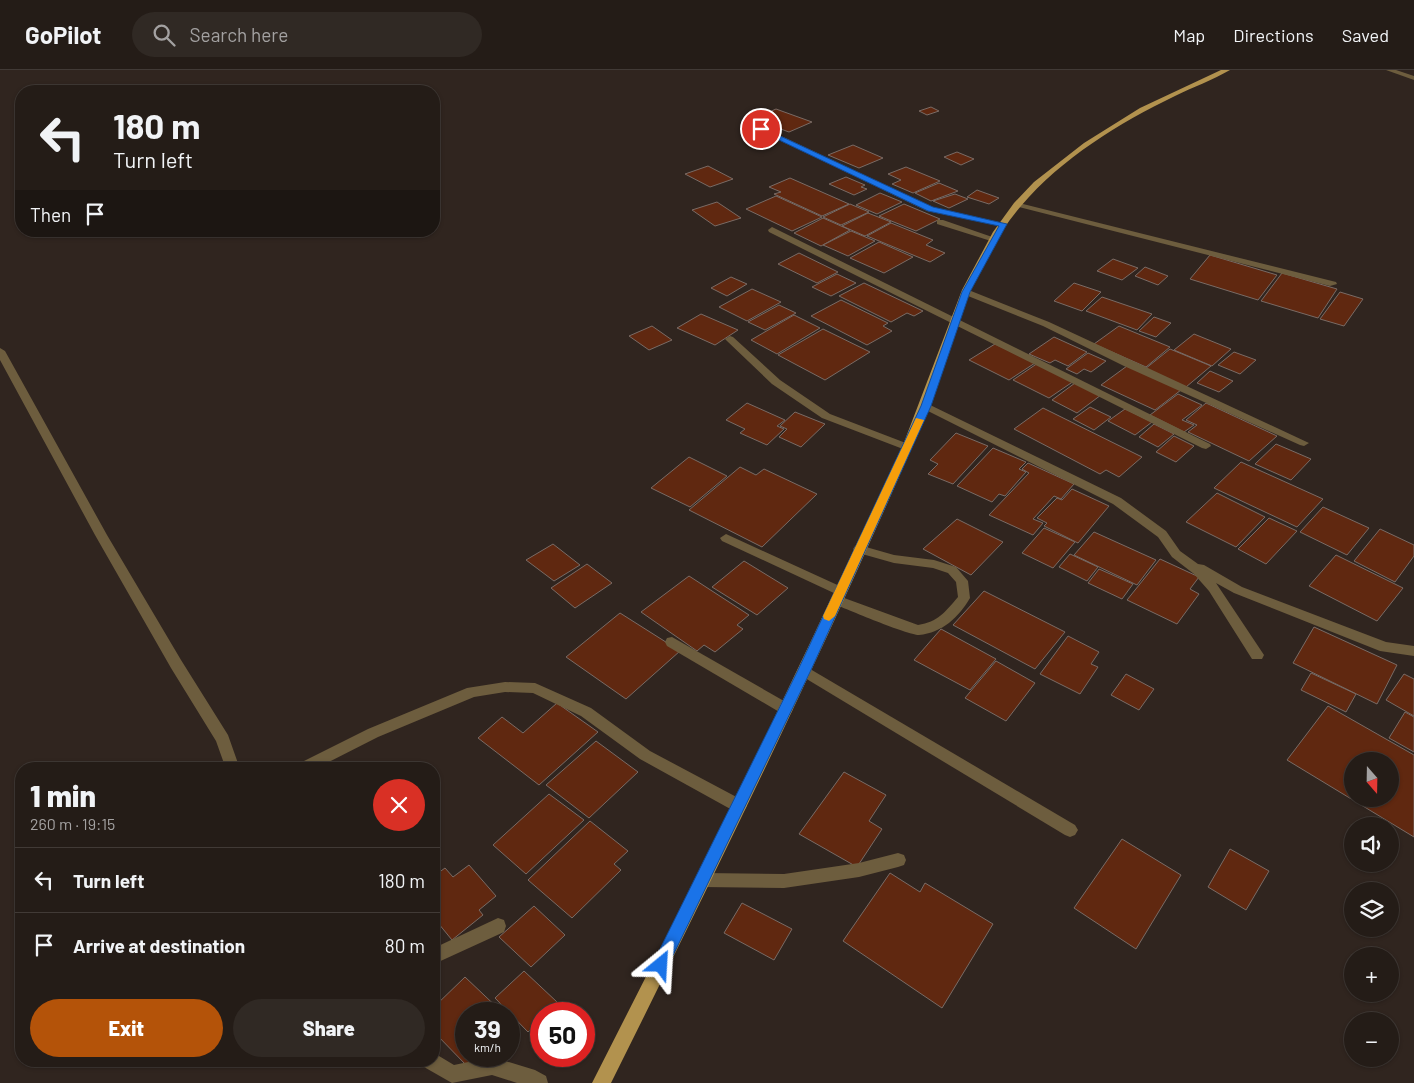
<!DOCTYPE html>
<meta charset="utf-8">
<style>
body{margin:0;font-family:Barlow,sans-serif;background:#302924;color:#f1f3f6;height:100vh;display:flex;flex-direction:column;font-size:19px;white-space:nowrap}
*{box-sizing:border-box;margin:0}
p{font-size:16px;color:#a3a1a1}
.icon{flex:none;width:28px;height:28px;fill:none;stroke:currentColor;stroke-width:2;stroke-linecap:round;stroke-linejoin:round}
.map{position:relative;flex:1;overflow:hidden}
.drawer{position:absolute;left:15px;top:692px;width:425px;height:305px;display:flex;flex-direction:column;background:#241c17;border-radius:20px;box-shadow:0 1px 4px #0004,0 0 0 1px #413a36}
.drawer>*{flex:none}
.top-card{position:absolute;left:15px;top:15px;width:425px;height:152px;border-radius:20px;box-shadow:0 1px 4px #0004,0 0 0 1px #413a36;background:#241c17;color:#f1f3f6;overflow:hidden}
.needle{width:32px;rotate:160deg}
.controls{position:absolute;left:1344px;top:682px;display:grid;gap:10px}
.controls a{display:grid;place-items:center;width:55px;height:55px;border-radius:50%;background:#241c17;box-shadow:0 1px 4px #0004,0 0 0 1px #413a36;font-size:25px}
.speed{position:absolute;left:455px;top:932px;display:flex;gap:10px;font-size:25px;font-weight:700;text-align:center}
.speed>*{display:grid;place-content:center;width:65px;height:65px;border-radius:50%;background:#241c17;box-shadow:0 1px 4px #0004,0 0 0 1px #413a36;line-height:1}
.speed small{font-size:12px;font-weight:400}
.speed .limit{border:8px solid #d22;background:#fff;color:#111}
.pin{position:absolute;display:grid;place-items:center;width:42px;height:42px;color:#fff;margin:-21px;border:2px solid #fff;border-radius:50%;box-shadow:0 1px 5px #0007}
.me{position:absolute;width:55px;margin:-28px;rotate:27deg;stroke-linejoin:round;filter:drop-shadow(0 0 4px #0008)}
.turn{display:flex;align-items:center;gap:18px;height:105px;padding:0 15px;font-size:22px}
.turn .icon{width:65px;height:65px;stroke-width:2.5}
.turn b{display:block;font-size:35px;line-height:42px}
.then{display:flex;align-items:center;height:48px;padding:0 15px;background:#0003;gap:10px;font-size:19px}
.round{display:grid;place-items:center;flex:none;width:52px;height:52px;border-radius:26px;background:#302924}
.overview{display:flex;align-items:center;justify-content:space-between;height:85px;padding:0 15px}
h1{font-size:30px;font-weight:800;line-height:38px}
.action{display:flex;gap:10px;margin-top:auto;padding:10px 15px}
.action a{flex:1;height:58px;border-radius:30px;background:#b45309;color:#fff;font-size:20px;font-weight:800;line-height:58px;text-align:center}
.action a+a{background:#302924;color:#f1f3f6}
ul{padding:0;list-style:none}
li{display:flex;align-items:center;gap:15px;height:65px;padding:0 15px;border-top:1px solid #413a36}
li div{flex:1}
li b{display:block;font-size:19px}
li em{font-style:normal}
header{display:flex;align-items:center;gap:30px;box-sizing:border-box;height:70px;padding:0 25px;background:#241c17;border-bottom:1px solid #413a36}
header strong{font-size:24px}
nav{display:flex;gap:28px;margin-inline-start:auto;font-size:18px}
.search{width:350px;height:45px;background:#302924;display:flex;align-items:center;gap:12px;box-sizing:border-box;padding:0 18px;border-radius:28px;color:#a3a1a1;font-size:19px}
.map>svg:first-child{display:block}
.building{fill:#602810;stroke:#796b65;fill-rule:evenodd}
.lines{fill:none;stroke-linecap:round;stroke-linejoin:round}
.minor{fill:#6d5d3e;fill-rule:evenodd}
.major{fill:#b2924e;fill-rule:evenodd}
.route{fill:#1a73e8;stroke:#114b97}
.slow{fill:#f59e0b}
</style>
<header>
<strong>GoPilot</strong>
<div class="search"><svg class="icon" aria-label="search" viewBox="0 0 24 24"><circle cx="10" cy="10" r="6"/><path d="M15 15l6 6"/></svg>Search here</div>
<nav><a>Map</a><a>Directions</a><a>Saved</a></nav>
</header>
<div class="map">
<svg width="1414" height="1013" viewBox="0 0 1414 1013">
<rect width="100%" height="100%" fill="#30251f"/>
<g class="building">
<path d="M931,37L939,41L927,45L919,41Z"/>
<path d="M776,39L812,52L789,62L753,49Z"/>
<path d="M853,75L883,88L859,98L828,85Z"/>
<path d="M957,82L974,89L961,95L944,87Z"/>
<path d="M708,96L733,109L710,117L685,104Z"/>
<path d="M906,97L940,111L913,123L892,114L901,110L888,104Z"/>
<path d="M846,107L865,115L861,117L867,119L854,125L829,114Z"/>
<path d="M790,108L849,134L822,146L774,124L781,122L769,117Z"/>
<path d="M939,113L958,121L931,131L915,123Z"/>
<path d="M977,120L999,128L989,134L967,127Z"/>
<path d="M880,123L902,132L877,144L856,135Z"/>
<path d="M955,124L968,129L949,138L933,131Z"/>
<path d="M776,126L822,147L792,161L746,139Z"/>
<path d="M717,132L741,148L715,156L692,140Z"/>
<path d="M850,134L869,142L841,155L823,147Z"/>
<path d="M904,134L940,149L916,161L879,146Z"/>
<path d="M868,143L891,152L865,166L842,156Z"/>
<path d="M823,148L850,160L821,176L794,163Z"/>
<path d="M891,153L933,170L926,175L945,183L930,192L867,166Z"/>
<path d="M851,161L875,171L848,186L823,175Z"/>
<path d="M879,172L913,187L884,203L850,188Z"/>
<path d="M799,183L838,202L817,213L778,194Z"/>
<path d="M1210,185L1277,205L1258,230L1190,209Z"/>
<path d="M1113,189L1138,198L1122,210L1097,201Z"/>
<path d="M1145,197L1168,206L1158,215L1135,206Z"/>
<path d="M1282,203L1337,219L1318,248L1261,231Z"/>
<path d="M837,204L856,213L831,226L812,217Z"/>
<path d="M731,207L747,214L727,226L711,218Z"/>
<path d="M864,213L923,241L914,246L907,243L891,252L839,226Z"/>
<path d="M1074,213L1101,222L1082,241L1054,231Z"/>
<path d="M752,219L781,232L747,251L719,237Z"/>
<path d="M1340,222L1363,229L1344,256L1320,249Z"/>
<path d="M1102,227L1152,244L1137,260L1086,241Z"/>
<path d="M841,230L888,253L883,256L892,261L867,275L811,246Z"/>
<path d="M779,235L796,243L765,260L748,252Z"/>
<path d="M701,244L738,260L715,275L677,258Z"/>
<path d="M794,245L820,258L777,284L751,270Z"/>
<path d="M1154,247L1171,253L1156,267L1139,261Z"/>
<path d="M652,256L672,270L649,280L629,266Z"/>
<path d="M1119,256L1170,277L1146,297L1094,274Z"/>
<path d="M823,259L870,282L825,310L778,285Z"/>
<path d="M1194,264L1231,279L1212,296L1174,280Z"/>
<path d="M1054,267L1087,282L1068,296L1055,290L1050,293L1029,284Z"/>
<path d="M995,274L1035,293L1009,310L969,290Z"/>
<path d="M1170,279L1211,296L1186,317L1145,299Z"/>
<path d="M1234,282L1256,290L1240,304L1218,295Z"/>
<path d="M1088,283L1106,291L1091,302L1084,299L1077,304L1066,299Z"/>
<path d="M1038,293L1074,311L1049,328L1013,310Z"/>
<path d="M1127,296L1181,320L1155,340L1101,315Z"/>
<path d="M1210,301L1233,311L1219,322L1197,313Z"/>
<path d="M1075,313L1101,325L1077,343L1052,330Z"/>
<path d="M1178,324L1202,335L1182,350L1194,355L1184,362L1150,345Z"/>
<path d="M747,333L785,350L777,356L784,359L767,375L740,363L745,359L726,350Z"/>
<path d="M1206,333L1277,366L1249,391L1188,362L1197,355L1186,350Z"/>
<path d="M1090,337L1111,347L1094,360L1073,349Z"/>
<path d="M1043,338L1142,387L1119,407L1106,400L1100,404L1014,359Z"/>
<path d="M1125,339L1152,352L1135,365L1108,351Z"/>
<path d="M795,342L825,354L801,377L779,367L787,359L780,356Z"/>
<path d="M1154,354L1174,364L1158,377L1139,367Z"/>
<path d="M956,363L988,376L953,414L928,404L938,394L930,390Z"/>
<path d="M1174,366L1194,376L1176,392L1156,382Z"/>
<path d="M1276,374L1311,389L1291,410L1255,394Z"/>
<path d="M993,378L1026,392L1019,399L1026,402L1005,426L999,424L992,432L957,416Z"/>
<path d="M689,387L727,406L690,437L651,418Z"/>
<path d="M1241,392L1323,429L1297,457L1214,418Z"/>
<path d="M1028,393L1074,414L1061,429L1054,426L1033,449L1043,453L1033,465L989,445L1029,403L1022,399Z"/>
<path d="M740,397L756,405L764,399L817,424L762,477L689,440Z"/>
<path d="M1072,419L1109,436L1078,473L1044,456L1047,453L1037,448L1057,428L1062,430Z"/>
<path d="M1217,423L1265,447L1236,477L1186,452Z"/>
<path d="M1323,437L1369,458L1347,485L1300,462Z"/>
<path d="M1269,448L1297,461L1266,494L1238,479Z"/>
<path d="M957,449L1003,472L971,505L923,479Z"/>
<path d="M1044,458L1075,472L1053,498L1022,483Z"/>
<path d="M1380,459L1414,475V486L1395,512L1354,491Z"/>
<path d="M1094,462L1156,490L1137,515L1074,485Z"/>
<path d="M553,474L580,495L554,511L526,490Z"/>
<path d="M1070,484L1098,497L1087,511L1059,497Z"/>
<path d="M1336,485L1403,518L1377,551L1309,516Z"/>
<path d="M1160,489L1199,507L1190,519L1199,524L1177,554L1127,530Z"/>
<path d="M744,491L788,518L757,545L712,517Z"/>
<path d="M587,494L612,513L575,538L551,518Z"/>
<path d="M1099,499L1133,514L1122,529L1088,513Z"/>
<path d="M689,506L749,545L737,555L743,559L715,582L704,575L697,581L641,542Z"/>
<path d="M984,521L1065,562L1035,599L953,555Z"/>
<path d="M620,543L680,581L626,629L566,587Z"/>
<path d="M1314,557L1397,595L1377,634L1293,593Z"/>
<path d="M941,559L996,589L970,620L914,590Z"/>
<path d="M1068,566L1099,582L1091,594L1098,597L1080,624L1040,604Z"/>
<path d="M996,591L1035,613L1006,651L965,628Z"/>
<path d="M1311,603L1356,624L1346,642L1301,620Z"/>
<path d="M1126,604L1154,619L1139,640L1111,625Z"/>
<path d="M1404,604L1414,609V646L1386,630Z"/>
<path d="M557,633L598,662L539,715L478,668L502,647L523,663Z"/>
<path d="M1328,636L1414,685V767L1287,690ZM1352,691H1390V729H1352Z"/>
<path d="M1405,642L1414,647V682L1389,668Z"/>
<path d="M596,671L638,702L589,748L546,715Z"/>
<path d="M844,702L886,725L869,751L882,759L857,797L799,764Z"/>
<path d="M549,724L584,750L526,804L493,775Z"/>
<path d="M590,751L628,781L614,794L621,800L572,848L528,810Z"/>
<path d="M1122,769L1181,805L1136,879L1074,838Z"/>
<path d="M1230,779L1269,801L1246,840L1208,817Z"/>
<path d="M469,795L496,826L479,840L483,845L452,870L434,848V806L445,798L453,807Z"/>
<path d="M890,803L920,822L925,813L993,854L942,938L843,871Z"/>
<path d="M742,833L792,859L774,890L724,863Z"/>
<path d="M534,836L565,865L531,897L499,867Z"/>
<path d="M524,901L557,932L546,944H541V949L528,962L495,928Z"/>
<path d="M465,907L504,944H466V986H476L467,996L434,962V937Z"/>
</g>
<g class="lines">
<g class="minor">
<path d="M1386,0H1396L1414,6V10Z"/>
<path d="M743,50H747L932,137L1007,154L1003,156L927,141L743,52Z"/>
<path d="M1015,132L1336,212L1337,214L1330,216L1015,136Z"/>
<path d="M937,150H943L998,169L991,171L937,154Z"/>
<path d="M772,157L1210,374L1211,376L1206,379L1202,378L769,162L768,160Z"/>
<path d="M966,219L1049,252L1309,373L1304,376L1300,375L1124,296L1043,256L963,224V220Z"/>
<path d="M730,266L733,267L780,310L830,344L911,375L912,377L911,379H903L822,348L772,314L727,271L725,269Z"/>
<path d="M0,278L5,281L107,465L181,590L228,665L240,699H226L216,671L171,598L95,465L0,290Z"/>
<path d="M926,333L1121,428L1166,461L1180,481L1198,494L1204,495L1242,517L1386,572L1414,576V586L1380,581L1234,523L1216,513L1264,585L1262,589H1252L1209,521L1194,504L1172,487L1158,467L1113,434L922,338V334Z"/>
<path d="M726,464L844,518L846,521L840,526L836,524L722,471L720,468Z"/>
<path d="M859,475L894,485L934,490L956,497L968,511L970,528C959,547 942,563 919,565C907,565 847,539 831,533L830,530L836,525L918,555C938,552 945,542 958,527L956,512L948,503L933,498L894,493L855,482L853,479L855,476Z"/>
<path d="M672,567L791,635L793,639L791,643L786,645L781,643L667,576L665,572L667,568Z"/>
<path d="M805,596L1075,755L1078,760L1075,765L1070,767L1065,765L800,605L798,601L800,597Z"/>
<path d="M505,612L535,613L591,638L650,681L744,731L747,736L744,741L739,743L734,741L640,689L581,646L533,623L505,622L474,627L378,667L315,699H294L296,695L368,659L467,618Z"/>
<path d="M898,783L904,785L906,790L904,795L898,797L859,807L784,818L703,817L697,815L695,810L697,805L703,803L784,804L859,793Z"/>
<path d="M498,848L504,850L506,856L504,862L434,894V878Z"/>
<path d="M434,983L454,995L492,987L535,1000L546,1006L548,1013H517L492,1005L452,1013L424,997L421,991H434Z"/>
</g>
<path class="major" d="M1221,0H1230C1213,10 1193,17 1175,26C1119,53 1062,88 1021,136C964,203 948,296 913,375C819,591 716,802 611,1013H592L725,751L811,571L903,375L962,220L993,162L1014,133L1034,112L1084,73L1140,38Z"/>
</g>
<path class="route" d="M761,57L933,137L1007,154L970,222L931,336L811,600L666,900L661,902L655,900L653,895L655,889L798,600L921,336L962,222L999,156L928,141L758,60Z"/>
<path class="slow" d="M916,348L924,350L835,546L829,551L824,549L823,546Z"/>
</svg>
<div class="controls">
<a><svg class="needle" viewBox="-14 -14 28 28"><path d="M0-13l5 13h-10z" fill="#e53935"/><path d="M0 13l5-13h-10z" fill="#a3a1a1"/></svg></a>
<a><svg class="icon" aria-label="sound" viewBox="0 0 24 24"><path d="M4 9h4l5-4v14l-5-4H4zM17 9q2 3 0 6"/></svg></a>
<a><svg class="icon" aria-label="layers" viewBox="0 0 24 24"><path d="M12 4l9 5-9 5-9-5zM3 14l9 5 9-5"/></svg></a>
<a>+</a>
<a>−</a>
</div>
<div class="speed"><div>39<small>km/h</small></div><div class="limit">50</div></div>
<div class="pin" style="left:761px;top:59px;background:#d93025"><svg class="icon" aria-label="arrive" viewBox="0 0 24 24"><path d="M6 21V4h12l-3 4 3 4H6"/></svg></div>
<svg class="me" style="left:661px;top:895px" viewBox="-20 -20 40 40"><path d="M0-17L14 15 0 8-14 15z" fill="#1a73e8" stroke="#fff" stroke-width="4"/></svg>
<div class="top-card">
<div class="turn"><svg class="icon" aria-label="left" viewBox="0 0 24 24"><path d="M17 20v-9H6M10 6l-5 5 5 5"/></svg><div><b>180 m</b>Turn left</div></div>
<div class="then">Then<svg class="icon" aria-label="arrive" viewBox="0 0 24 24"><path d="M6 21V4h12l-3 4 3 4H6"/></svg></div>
</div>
<section class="drawer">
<div class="overview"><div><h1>1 min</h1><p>260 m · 19:15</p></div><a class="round" style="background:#d93025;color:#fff"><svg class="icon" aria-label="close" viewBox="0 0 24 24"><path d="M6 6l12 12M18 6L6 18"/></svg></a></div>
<ul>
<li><svg class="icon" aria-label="left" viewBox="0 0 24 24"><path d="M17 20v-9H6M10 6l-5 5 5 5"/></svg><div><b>Turn left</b></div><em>180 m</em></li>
<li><svg class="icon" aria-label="arrive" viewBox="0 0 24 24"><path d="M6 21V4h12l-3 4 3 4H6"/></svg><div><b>Arrive at destination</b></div><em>80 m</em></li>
</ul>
<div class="action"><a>Exit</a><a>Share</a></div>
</section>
</div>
